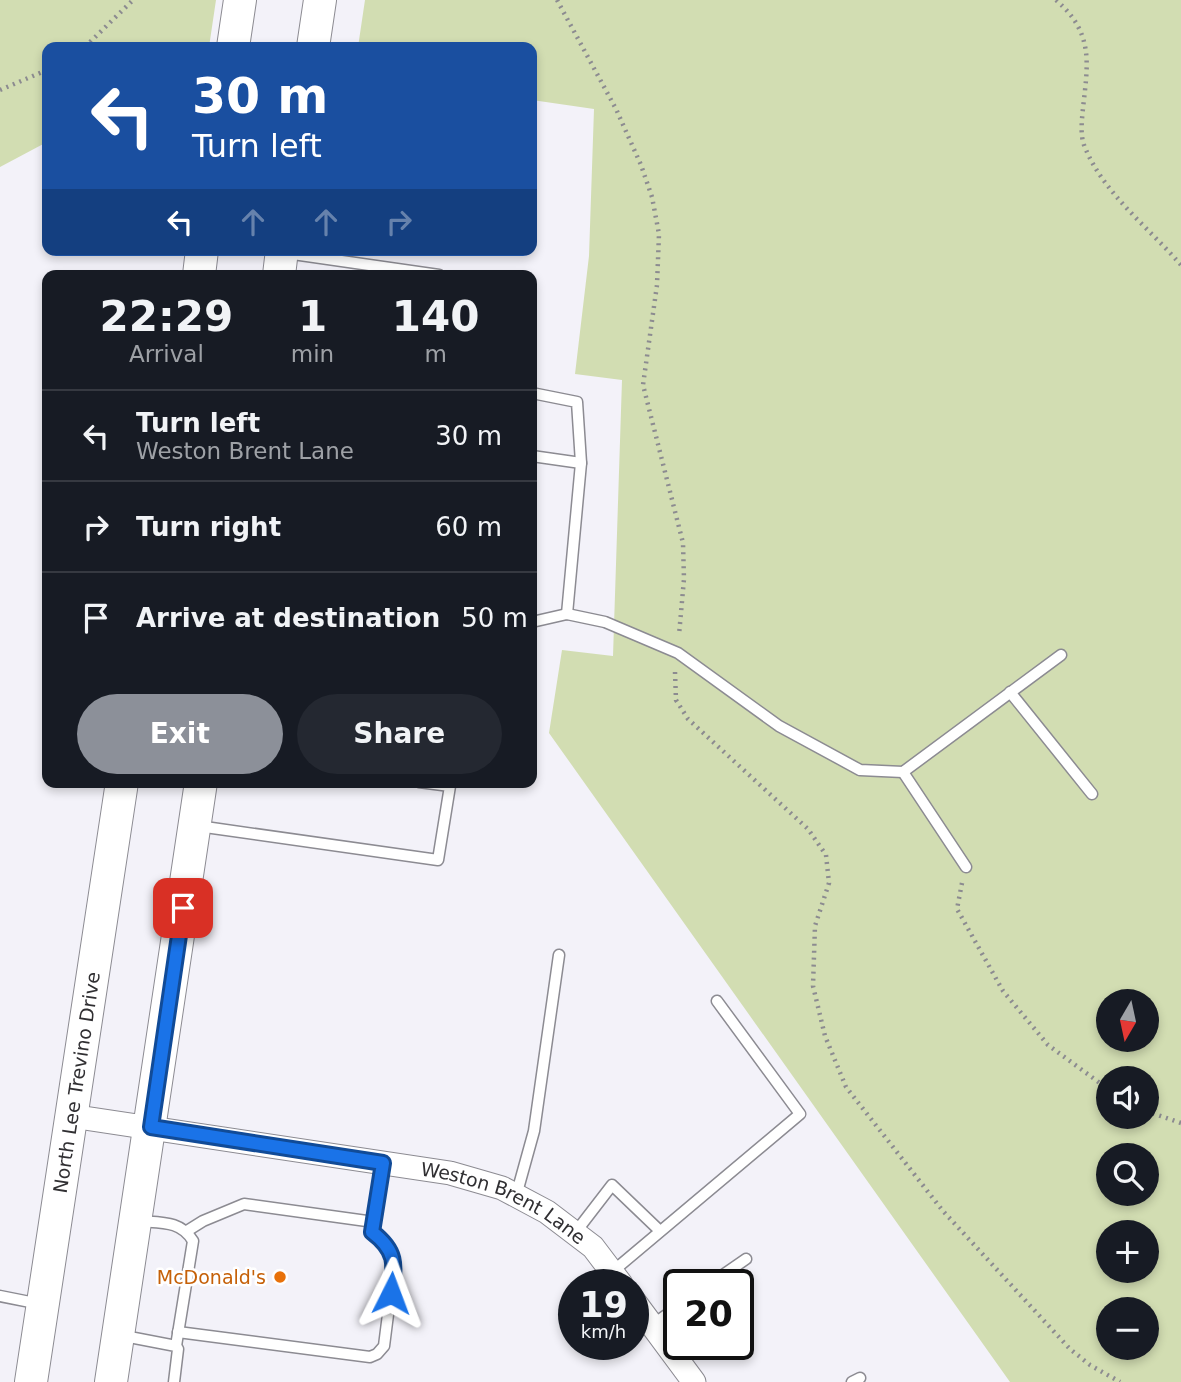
<!DOCTYPE html>
<meta charset="utf-8">
<style>
body{margin:0;font-family:"DejaVu Sans",sans-serif;background:#242831;color:#f1f3f6;height:100vh;display:flex;flex-direction:column;font-size:26px;white-space:nowrap}
*{box-sizing:border-box;margin:0}
p{font-size:23px;color:#9ea1a6}
.icon{flex:none;width:38px;height:38px;fill:none;stroke:currentColor;stroke-width:2;stroke-linecap:round;stroke-linejoin:round}
.map{position:relative;flex:1;overflow:hidden}
.side{position:absolute;left:42px;top:270px;width:495px;height:518px;display:flex;flex-direction:column;background:#171b24;border-radius:14px;box-shadow:0 4px 10px #0003}
.side>*{flex:none}
.top-card{position:absolute;left:42px;top:42px;width:495px;height:214px;border-radius:14px;box-shadow:0 4px 10px #0003;background:#1a4fa0;color:#fff;overflow:hidden}
.needle{width:46px;rotate:189deg}
.fabs{position:absolute;left:1096px;top:989px;display:grid;gap:14px}
.fabs a{display:grid;place-items:center;width:63px;height:63px;border-radius:50%;background:#171b24;box-shadow:0 4px 10px #0003;font-size:35px}
.speed{position:absolute;left:558px;top:1269px;display:flex;gap:14px;font-size:35px;font-weight:700;text-align:center}
.speed>*{display:grid;place-content:center;width:91px;height:91px;border-radius:50%;background:#171b24;box-shadow:0 4px 10px #0003;line-height:1}
.speed small{font-size:18px;font-weight:400}
.speed .limit{border:4px solid #111;border-radius:10px;background:#fff;color:#111}
.pin{position:absolute;display:grid;place-items:center;width:60px;height:60px;color:#fff;margin:-30px;border-radius:14px;box-shadow:0 4px 10px #0006}
.me{position:absolute;width:77px;margin:-38px;rotate:3deg;stroke-linejoin:round;filter:drop-shadow(0 0 5px #0008)}
.turn{display:flex;align-items:center;gap:24px;height:147px;padding:0 35px;font-size:32px}
.turn .icon{width:91px;height:91px;stroke-width:2.5}
.turn b{display:block;font-size:49px;line-height:60px}
.lanes{display:flex;align-items:center;height:66px;padding:0 35px;background:#0003;justify-content:center;gap:35px;direction:ltr}
.lanes .off{opacity:.35}
.eta{display:flex;justify-content:space-evenly;align-items:center;height:119px;text-align:center}
.eta b{font-size:42px;font-weight:700;line-height:49px}
.button{display:flex;gap:14px;margin-top:auto;padding:14px 35px}
.button a{flex:1;height:80px;border-radius:42px;background:#8c9099;color:#fff;font-size:28px;font-weight:700;line-height:80px;text-align:center}
.button a+a{background:#242831;color:#f1f3f6}
ul{padding:0;list-style:none}
li{display:flex;align-items:center;gap:21px;height:91px;padding:0 35px;border-top:2px solid #363941}
li div{flex:1}
li b{display:block;font-size:26px}
li em{font-style:normal}
.map>svg:first-child{display:block}
.green{fill:#d2ddb2;fill-rule:evenodd}
.lines{fill:none;stroke-linecap:round;stroke-linejoin:round}
.service-casing{stroke:#8c8b92;stroke-width:13}
.minor-casing{stroke:#8c8b92;stroke-width:25}
.secondary-casing{stroke:#8c8b92;stroke-width:34}
.path{stroke:#8c8b90;stroke-width:4.5;stroke-dasharray:2 5;stroke-linecap:butt}
.service{stroke:#fff;stroke-width:10}
.minor{stroke:#fff;stroke-width:23}
.secondary{stroke:#fff;stroke-width:32}
.route-casing{stroke:#114b97;stroke-width:18}
.route{stroke:#1a73e8;stroke-width:12}
.food-dot{fill:#e8710a;stroke:#fff;stroke-width:2.5}
.labels{text-anchor:middle;dominant-baseline:central;stroke-width:5;stroke-linejoin:round;paint-order:stroke}
.street-label{font-size:19px;fill:#302f32;stroke:#fff}
.food-label{font-size:19px;fill:#c56008;stroke:#fff;text-anchor:end}
</style>
<div class="map">
<svg width="1181" height="1382" viewBox="0 0 1181 1382">
<rect width="100%" height="100%" fill="#f3f2f9"/>
<g class="green">
<path d="M0,0H216L209,47H47V142L0,167Z"/>
<path d="M365,0H1181V1382H1010L549,733L562,650L613,656L622,380L575,374L589,256L594,109L532,100V47H358ZM1108,1001H1146V1040H1108ZM1108,1078H1146V1116H1108ZM1108,1155H1146V1194H1108ZM1108,1232H1146V1270H1108ZM1108,1309H1146V1348H1108Z"/>
</g>
<g class="lines">
<g class="service-casing">
<g id="service">
<path d="M286,253L439,275"/>
<path d="M532,393L577,402L581,463L567,614"/>
<path d="M532,456L581,463"/>
<path d="M532,622L567,614L605,622L678,653L779,726L860,770L903,772L1061,655"/>
<path d="M1010,692L1092,794"/>
<path d="M903,772L966,867"/>
<path d="M198,826L438,860L450,786L419,782"/>
<path d="M516,1196L534,1131L559,955"/>
<path d="M138,1221C160,1223 181,1220 193,1241L176,1346"/>
<path d="M187,1231L203,1221L244,1204L374,1222"/>
<path d="M575,1233L612,1185L660,1231"/>
<path d="M612,1272L800,1114L717,1001"/>
<path d="M710,1284L746,1259"/>
<path d="M0,1296L40,1304"/>
<path d="M652,1325L679,1306"/>
<path d="M178,1332L370,1357L377,1354L384,1346L394,1267L390,1250L372,1232L383,1163"/>
<path d="M119,1335L176,1346L178,1349L174,1382"/>
<path d="M852,1382L860,1378"/>
</g>
</g>
<g class="minor-casing">
<g id="minor">
<path id="s1" d="M71,1116L450,1173L502,1188L547,1212L593,1247L621,1284"/>
<path d="M634,1301L694,1382"/>
</g>
</g>
<g class="secondary-casing">
<g id="secondary">
<path d="M233,47L240,0"/>
<path d="M313,47L320,0"/>
<path d="M199,275L202,250"/>
<path d="M279,275L282,250"/>
<path id="s2" d="M31,1382L122,782"/>
<path d="M111,1382L201,782"/>
</g>
</g>
<g class="path">
<path d="M557,0L616,109L641,165L652,197L659,234L657,285L643,385L683,543L684,579L679,635"/>
<path d="M1056,0C1094,33 1088,63 1083,108C1082,119 1080,134 1084,145C1102,192 1148,227 1181,265"/>
<path d="M85,47L133,0"/>
<path d="M0,90L47,70"/>
<path d="M675,672L676,700L688,719L808,829L826,855L829,883L815,926L813,986L825,1036L846,1087L943,1211L1070,1349L1090,1365L1120,1382"/>
<path d="M962,883L957,909L1003,991L1048,1045L1108,1089"/>
<path d="M1146,1111L1181,1123"/>
</g>
<use href="#service" class="service"/>
<use href="#minor" class="minor"/>
<use href="#secondary" class="secondary"/>
</g>
<g class="lines">
<g class="route-casing">
<path id="route" d="M183,908L151,1127L383,1163L372,1232C397,1251 395,1264 391,1293"/>
</g>
<use href="#route" class="route"/>
</g>
<circle class="food-dot" cx="280" cy="1277" r="7"/>
<g class="labels">
<g class="street-label">
<text stroke="none"><textPath href="#s2" startOffset="303">North Lee Trevino Drive</textPath></text>
<text stroke="none"><textPath href="#s1" startOffset="444">Weston Brent Lane</textPath></text>
</g>
<g class="food-label">
<text x="266" y="1277">McDonald's</text>
</g>
</g>
</svg>
<div class="fabs">
<a><svg class="needle" viewBox="-14 -14 28 28"><path d="M0-13l5 13h-10z" fill="#e53935"/><path d="M0 13l5-13h-10z" fill="#9ea1a6"/></svg></a>
<a><svg class="icon" aria-label="sound" viewBox="0 0 24 24"><path d="M4 9h4l5-4v14l-5-4H4zM17 9q2 3 0 6"/></svg></a>
<a><svg class="icon" aria-label="search" viewBox="0 0 24 24"><circle cx="10" cy="10" r="6"/><path d="M15 15l6 6"/></svg></a>
<a>+</a>
<a>−</a>
</div>
<div class="speed"><div>19<small>km/h</small></div><div class="limit">20</div></div>
<div class="pin" style="left:183px;top:908px;background:#d93025"><svg class="icon" aria-label="arrive" viewBox="0 0 24 24"><path d="M6 21V4h12l-3 4 3 4H6"/></svg></div>
<svg class="me" style="left:391px;top:1293px" viewBox="-20 -20 40 40"><path d="M0-17L14 15 0 8-14 15z" fill="#1a73e8" stroke="#fff" stroke-width="4"/></svg>
<div class="top-card">
<div class="turn"><svg class="icon" aria-label="left" viewBox="0 0 24 24"><path d="M17 20v-9H6M10 6l-5 5 5 5"/></svg><div><b>30 m</b>Turn left</div></div>
<div class="lanes"><svg class="icon" aria-label="left" viewBox="0 0 24 24"><path d="M17 20v-9H6M10 6l-5 5 5 5"/></svg><svg class="icon off" aria-label="ahead" viewBox="0 0 24 24"><path d="M12 20V5M6 11l6-6 6 6"/></svg><svg class="icon off" aria-label="ahead" viewBox="0 0 24 24"><path d="M12 20V5M6 11l6-6 6 6"/></svg><svg class="icon off" aria-label="right" viewBox="0 0 24 24"><path d="M7 20v-9h11M14 6l5 5-5 5"/></svg></div>
</div>
<section class="side">
<div class="eta">
<div><b>22:29</b><p>Arrival</p></div>
<div><b>1</b><p>min</p></div>
<div><b>140</b><p>m</p></div>
</div>
<ul>
<li><svg class="icon" aria-label="left" viewBox="0 0 24 24"><path d="M17 20v-9H6M10 6l-5 5 5 5"/></svg><div><b>Turn left</b><p>Weston Brent Lane</p></div><em>30 m</em></li>
<li><svg class="icon" aria-label="right" viewBox="0 0 24 24"><path d="M7 20v-9h11M14 6l5 5-5 5"/></svg><div><b>Turn right</b></div><em>60 m</em></li>
<li><svg class="icon" aria-label="arrive" viewBox="0 0 24 24"><path d="M6 21V4h12l-3 4 3 4H6"/></svg><div><b>Arrive at destination</b></div><em>50 m</em></li>
</ul>
<div class="button"><a>Exit</a><a>Share</a></div>
</section>
</div>
